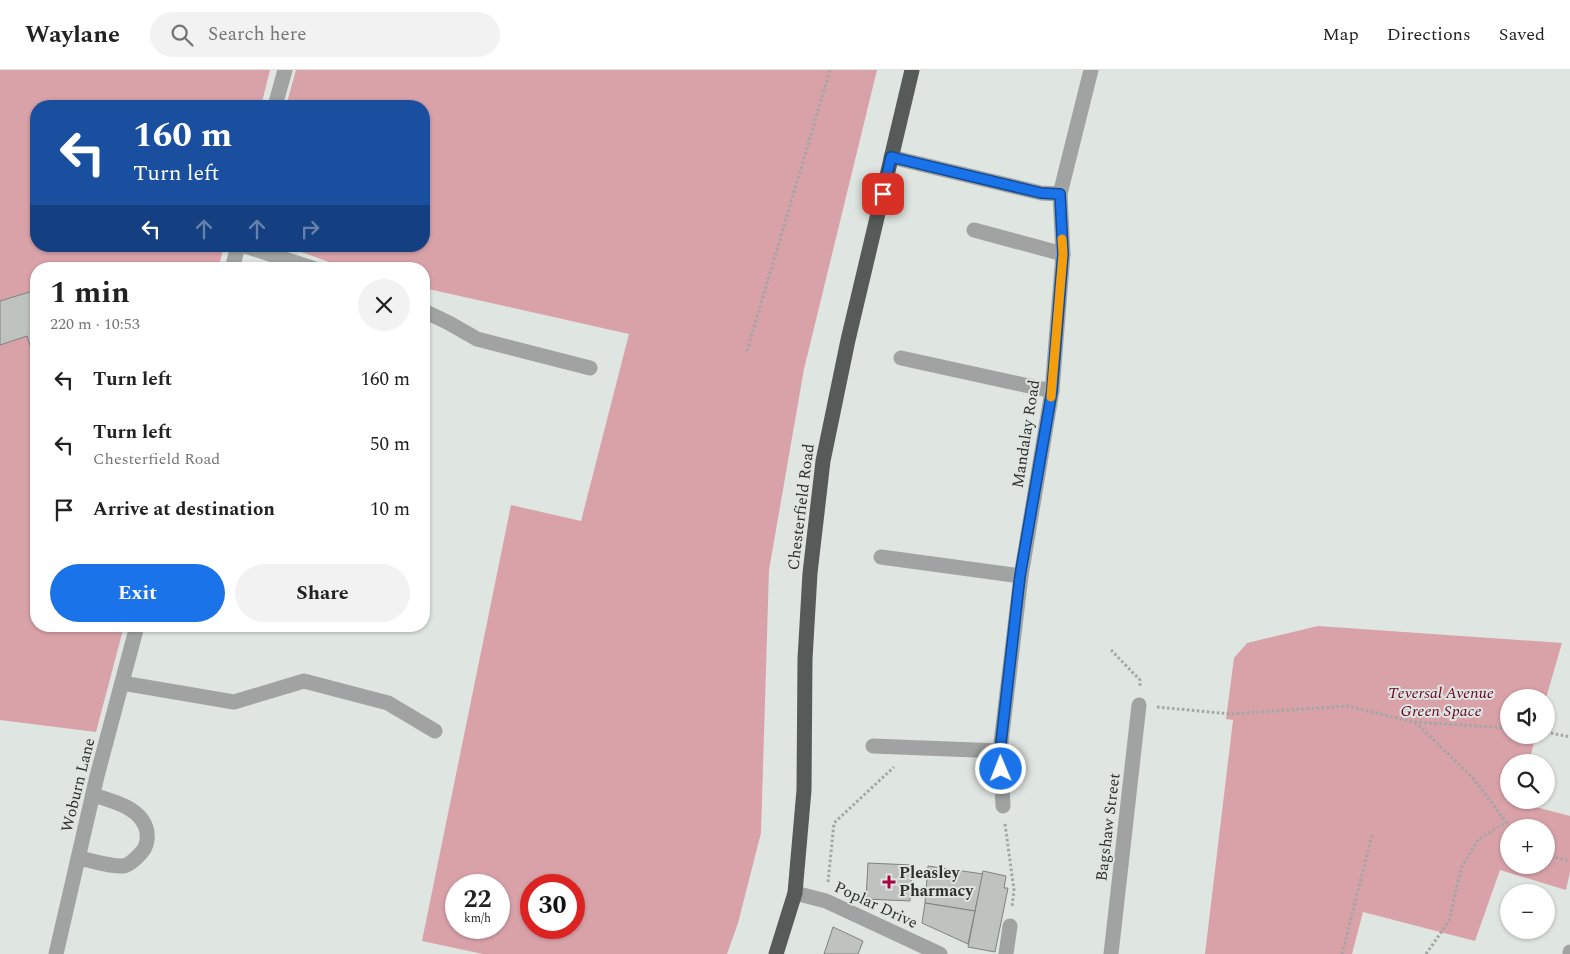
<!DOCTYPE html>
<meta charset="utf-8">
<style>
body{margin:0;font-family:Spectral,serif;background:#f2f2f2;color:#222;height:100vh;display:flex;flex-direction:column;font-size:19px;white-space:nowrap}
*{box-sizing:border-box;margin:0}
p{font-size:16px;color:#767676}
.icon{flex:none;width:28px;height:28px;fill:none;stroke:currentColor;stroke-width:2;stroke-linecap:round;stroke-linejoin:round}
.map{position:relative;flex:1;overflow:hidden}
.sheet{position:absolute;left:30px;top:192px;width:400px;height:370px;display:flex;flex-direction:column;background:#fff;border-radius:20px;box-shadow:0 1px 4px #0004}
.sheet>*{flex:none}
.guide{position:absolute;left:30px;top:30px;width:400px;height:152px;border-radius:20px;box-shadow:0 1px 4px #0004;background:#1a4fa0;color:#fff;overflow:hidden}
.fabs{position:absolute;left:1500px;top:619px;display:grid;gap:10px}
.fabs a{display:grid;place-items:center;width:55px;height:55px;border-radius:50%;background:#fff;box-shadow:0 1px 4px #0004;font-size:25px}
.speed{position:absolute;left:445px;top:804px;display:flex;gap:10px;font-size:25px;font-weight:700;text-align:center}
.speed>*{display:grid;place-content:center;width:65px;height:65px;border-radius:50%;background:#fff;box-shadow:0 1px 4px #0004;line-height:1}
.speed small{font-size:12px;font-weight:400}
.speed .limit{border:8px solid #d22;background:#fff;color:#111}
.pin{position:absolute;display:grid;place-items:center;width:42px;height:42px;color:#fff;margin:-21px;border-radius:10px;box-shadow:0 2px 8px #0006}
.me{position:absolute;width:55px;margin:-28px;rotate:359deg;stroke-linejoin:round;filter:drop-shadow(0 0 4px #0008)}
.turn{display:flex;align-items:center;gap:18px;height:105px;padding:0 20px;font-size:22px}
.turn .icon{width:65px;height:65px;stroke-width:2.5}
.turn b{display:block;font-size:35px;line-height:42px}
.lanes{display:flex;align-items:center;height:48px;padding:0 20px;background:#0003;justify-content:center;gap:25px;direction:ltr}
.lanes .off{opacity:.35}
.round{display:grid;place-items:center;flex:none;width:52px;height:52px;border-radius:26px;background:#f2f2f2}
.overview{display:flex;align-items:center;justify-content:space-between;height:85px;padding:0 20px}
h1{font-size:30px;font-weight:700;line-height:38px}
.action{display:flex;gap:10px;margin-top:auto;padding:10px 20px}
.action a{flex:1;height:58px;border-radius:30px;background:#1a73e8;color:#fff;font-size:20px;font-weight:700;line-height:58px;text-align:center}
.action a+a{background:#f2f2f2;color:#222}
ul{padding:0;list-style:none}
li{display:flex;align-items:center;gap:15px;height:65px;padding:0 20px}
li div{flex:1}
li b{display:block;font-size:19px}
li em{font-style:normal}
header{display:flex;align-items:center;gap:30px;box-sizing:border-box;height:70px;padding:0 25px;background:#fff;border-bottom:1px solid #e0e0e0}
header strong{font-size:24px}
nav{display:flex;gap:28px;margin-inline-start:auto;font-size:18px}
.search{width:350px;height:45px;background:#f2f2f2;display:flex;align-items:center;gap:12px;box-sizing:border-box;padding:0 18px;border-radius:28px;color:#767676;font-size:19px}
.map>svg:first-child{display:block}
.green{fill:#d9a2a9;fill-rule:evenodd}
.building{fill:#bec3c0;stroke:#7e8380}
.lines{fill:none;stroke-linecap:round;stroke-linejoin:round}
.path{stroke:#a2a7a4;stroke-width:3;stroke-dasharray:2.5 2.5;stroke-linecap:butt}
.minor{stroke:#a1a3a2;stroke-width:15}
.highway{stroke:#565b59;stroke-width:15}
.route-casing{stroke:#114b97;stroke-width:12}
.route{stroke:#1a73e8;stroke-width:9}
.slow{stroke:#f59e0b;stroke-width:9}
.poi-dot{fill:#a30740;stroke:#dfe5e1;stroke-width:2}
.labels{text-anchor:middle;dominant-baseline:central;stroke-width:4;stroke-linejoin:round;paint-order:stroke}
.street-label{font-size:16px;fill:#2e302f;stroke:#dfe5e1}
.park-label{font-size:16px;font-style:italic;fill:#660225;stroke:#dfe5e1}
.poi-label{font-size:16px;font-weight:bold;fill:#2e302f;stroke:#dfe5e1;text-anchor:start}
</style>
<header>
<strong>Waylane</strong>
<div class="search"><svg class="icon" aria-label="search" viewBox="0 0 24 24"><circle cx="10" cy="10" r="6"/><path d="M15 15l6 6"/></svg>Search here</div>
<nav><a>Map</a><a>Directions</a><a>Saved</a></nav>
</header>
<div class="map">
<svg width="1570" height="884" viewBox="0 0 1570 884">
<rect width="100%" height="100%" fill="#dfe5e1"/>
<g class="green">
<path d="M0,0H270L261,36H36V176H224L218,199H36V556H124L96,662L0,650Z"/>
<path d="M296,0H877L804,299L769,500L761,763L738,853L727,884H483L422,871L511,435L581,451L629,264L424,218V199H348L285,176H424V36H286ZM456,815H499V858H456ZM531,815H574V858H531Z"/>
<path d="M1318,556L1562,573L1546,628H1509V665H1536L1529,692H1509V730H1521L1520,733L1570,746V802L1566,820L1500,800L1475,871L1363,842L1352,884H1205L1233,650L1226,649L1234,588L1247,573ZM1509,758H1546V795H1509Z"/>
</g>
<g class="building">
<path d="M36,220V294L27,266L0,275V231Z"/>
<path d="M868,793L912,795L910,831L866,829Z"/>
<path d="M928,796L983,804L975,841L925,833Z"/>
<path d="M983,801L1006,806L1004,818H1008L995,882L968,877Z"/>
<path d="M925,833L975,841L968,874L922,853Z"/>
<path d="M833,857L863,871L858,884H824Z"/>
</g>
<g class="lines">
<g class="path">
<path d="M747,281L830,0"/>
<path d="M1111,580L1140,610V616"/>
<path d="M1157,637L1231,644L1347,636L1414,652L1509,658"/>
<path d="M1415,652L1473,708L1506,752L1512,758"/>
<path d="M1546,662L1570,667"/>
<path d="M1005,754L1014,820L1012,837"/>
<path d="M1546,785L1570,791"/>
<path d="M828,812L834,753L894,697"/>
<path d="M1342,884L1372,765"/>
<path d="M1426,884L1449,851L1461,798L1478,770L1506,752"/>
</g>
<g class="minor">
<path d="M275,36L285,0"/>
<path d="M891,87L1041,123L1060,124"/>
<path d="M974,160L1063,184"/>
<path d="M245,176L315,199"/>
<path d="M232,199L238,176"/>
<path d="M424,241L449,253L477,269L590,298"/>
<path d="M901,288L1052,321"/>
<path d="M881,487L1021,506"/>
<path d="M122,613L234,632L304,611L388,633L435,661"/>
<path d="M873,676L1000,681"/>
<path d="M1003,736L1000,681L1021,506L1052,321L1063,184L1060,124L1091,0"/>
<path d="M78,788C91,790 110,797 123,796C130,795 136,788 141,783C147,777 148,770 147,762C143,738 113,731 93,725"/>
<path d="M795,823L826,831L940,884"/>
<path d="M56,884L97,706L137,556"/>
<path d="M1006,884L1010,856"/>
<path d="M1111,884L1139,635"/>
<path d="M1570,884V882"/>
</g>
<path class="highway" d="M776,884L795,823L804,720L805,589L810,503L823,391L848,270L912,0"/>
</g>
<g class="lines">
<g class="route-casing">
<path id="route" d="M883,124L891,87L1041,123L1060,124L1063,184L1052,321L1020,506L1000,681L1001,699"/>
</g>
<use href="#route" class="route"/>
<path class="slow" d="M1051,327L1063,184L1062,169"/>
</g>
<path class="poi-dot" d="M886.5 804.5h5v5h5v5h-5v5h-5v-5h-5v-5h5z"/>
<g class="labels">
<g class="street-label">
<text transform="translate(1026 364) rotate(-81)">Mandalay Road</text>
<text transform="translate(801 437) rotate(-83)">Chesterfield Road</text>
<text transform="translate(78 715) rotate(-76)">Woburn Lane</text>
<text transform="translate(1108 757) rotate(-83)">Bagshaw Street</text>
<text transform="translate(876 835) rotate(25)">Poplar Drive</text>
</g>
<g class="park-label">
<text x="1441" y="623">Teversal Avenue<tspan x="1441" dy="18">Green Space</tspan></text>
</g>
<g class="poi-label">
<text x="899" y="803">Pleasley<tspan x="899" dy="18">Pharmacy</tspan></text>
</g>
</g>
</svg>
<div class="fabs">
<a><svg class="icon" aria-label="sound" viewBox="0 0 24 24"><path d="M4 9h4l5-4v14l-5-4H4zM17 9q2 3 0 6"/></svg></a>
<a><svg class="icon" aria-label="search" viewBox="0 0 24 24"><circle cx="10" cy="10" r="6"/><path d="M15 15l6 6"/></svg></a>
<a>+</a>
<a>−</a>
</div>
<div class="speed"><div>22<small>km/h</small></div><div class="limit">30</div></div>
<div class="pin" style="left:883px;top:124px;background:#d93025"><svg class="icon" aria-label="arrive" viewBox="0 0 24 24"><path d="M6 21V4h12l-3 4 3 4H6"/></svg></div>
<svg class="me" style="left:1001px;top:699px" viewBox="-20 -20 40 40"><circle r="17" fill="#1a73e8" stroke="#fff" stroke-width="3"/><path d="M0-11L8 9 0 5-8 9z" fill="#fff"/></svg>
<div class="guide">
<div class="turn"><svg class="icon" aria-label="left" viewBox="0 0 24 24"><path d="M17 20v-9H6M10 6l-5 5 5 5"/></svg><div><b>160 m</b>Turn left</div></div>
<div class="lanes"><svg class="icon" aria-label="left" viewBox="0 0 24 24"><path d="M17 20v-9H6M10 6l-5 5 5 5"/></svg><svg class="icon off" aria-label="ahead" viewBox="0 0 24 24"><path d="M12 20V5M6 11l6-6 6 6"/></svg><svg class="icon off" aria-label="ahead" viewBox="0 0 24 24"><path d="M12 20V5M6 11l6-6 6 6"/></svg><svg class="icon off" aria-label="right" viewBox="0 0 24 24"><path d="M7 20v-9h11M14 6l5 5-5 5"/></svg></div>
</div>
<section class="sheet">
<div class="overview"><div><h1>1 min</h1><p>220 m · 10:53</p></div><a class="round"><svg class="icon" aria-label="close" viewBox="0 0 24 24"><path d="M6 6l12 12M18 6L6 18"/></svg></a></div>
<ul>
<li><svg class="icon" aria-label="left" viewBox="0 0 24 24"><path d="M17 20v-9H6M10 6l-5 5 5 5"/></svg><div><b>Turn left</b></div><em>160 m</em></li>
<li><svg class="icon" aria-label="left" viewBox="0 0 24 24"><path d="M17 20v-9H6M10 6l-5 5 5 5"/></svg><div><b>Turn left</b><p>Chesterfield Road</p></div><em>50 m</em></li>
<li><svg class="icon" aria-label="arrive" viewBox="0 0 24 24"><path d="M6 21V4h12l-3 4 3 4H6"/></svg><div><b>Arrive at destination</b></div><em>10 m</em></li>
</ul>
<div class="action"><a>Exit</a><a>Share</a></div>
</section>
</div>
